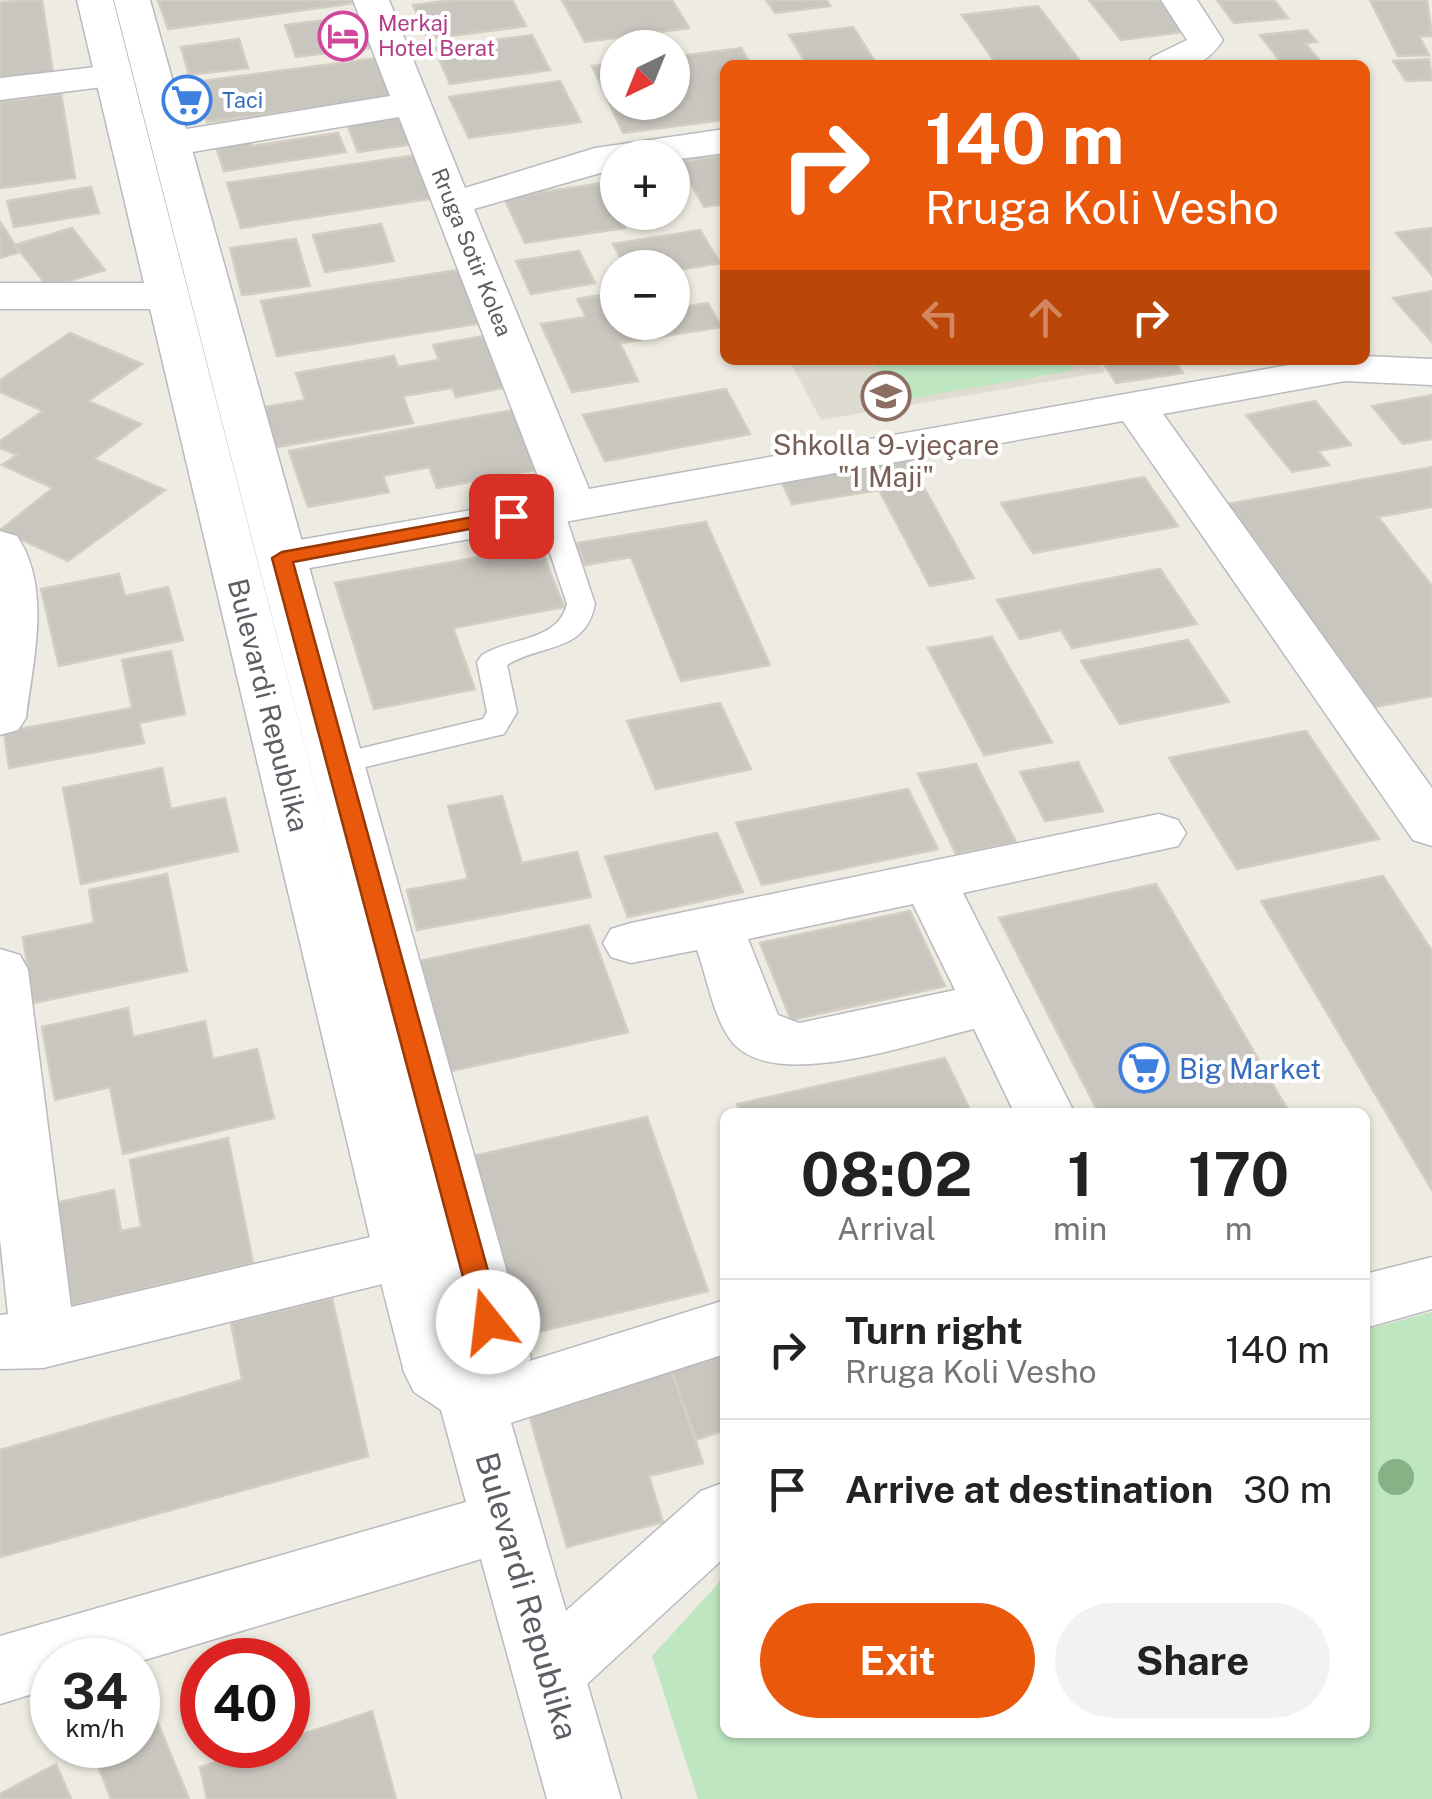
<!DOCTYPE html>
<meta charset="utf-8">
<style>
body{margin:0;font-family:"Public Sans",sans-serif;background:#f2f2f2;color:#222;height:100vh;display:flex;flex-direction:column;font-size:38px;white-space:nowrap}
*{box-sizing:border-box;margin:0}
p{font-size:32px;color:#767676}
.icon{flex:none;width:55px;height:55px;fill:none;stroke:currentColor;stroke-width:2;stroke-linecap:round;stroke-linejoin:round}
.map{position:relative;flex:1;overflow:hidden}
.side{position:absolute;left:720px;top:1108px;width:650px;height:630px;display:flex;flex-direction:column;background:#fff;border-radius:15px;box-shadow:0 2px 8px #0004}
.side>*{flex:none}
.top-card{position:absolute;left:720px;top:60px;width:650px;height:305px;border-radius:15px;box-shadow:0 2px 8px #0004;background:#ea580c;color:#fff;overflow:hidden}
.needle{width:65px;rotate:223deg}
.tools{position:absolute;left:600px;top:30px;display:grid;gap:20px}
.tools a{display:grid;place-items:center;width:90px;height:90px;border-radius:50%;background:#fff;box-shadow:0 2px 8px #0004;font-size:50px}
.speed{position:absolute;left:30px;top:1638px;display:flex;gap:20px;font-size:50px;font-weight:700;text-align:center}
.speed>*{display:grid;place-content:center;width:130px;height:130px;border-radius:50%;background:#fff;box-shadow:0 2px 8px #0004;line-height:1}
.speed small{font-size:25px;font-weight:400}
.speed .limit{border:15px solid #d22;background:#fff;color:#111}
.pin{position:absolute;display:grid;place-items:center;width:85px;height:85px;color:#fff;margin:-42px;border-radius:20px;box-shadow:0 5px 15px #0006}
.me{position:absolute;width:110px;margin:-55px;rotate:344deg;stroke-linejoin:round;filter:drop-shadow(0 0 8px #0008)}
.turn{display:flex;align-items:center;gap:35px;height:210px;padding:0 40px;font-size:45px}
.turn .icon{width:130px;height:130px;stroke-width:2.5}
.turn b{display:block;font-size:70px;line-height:85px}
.lanes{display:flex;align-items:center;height:95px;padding:0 40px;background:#0003;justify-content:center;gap:50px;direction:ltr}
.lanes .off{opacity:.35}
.eta{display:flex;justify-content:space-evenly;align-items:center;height:170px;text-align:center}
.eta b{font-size:60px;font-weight:700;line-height:70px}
.cta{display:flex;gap:20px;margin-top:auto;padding:20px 40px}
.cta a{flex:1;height:115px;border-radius:60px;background:#ea580c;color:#fff;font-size:40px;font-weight:700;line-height:115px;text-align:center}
.cta a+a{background:#f2f2f2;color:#222}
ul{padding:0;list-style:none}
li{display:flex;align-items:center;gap:30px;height:140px;padding:0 40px;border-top:2px solid #e0e0e0}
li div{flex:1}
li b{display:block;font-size:38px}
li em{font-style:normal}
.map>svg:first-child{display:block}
.education{fill:#dedbd1}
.green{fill:#bee6c0}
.building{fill:#c9c6bf;stroke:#d3cec1;stroke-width:2.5}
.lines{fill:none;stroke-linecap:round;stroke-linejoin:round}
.service-casing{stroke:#b8babf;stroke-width:3}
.minor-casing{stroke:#b8babf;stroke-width:3}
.tertiary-casing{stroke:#b8babf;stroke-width:3}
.service{fill:#fff;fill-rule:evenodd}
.minor{fill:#fff;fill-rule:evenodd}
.tertiary{fill:#fff;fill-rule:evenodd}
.tree{fill:#87b285}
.route{fill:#ea580c;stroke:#983908;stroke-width:2.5}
.labels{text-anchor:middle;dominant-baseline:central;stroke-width:8;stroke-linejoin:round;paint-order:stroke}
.far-hotel-label{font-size:22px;fill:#b23c85;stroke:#fff;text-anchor:start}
.far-shop-label{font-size:22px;fill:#366cbe;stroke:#fff;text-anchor:start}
.far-street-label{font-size:22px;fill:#5b5e64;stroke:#fff}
.education-label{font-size:28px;fill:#785e54;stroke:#fff}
.street-label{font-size:28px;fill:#5b5e64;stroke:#fff}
.shop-label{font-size:28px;fill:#366cbe;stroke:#fff;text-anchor:start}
.near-street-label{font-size:32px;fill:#5b5e64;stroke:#fff}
</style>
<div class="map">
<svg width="1432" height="1799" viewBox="0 0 1432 1799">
<rect width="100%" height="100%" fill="#eeece2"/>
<path class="education" d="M789,360H1098L1105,372L821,420Z"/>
<g class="green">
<path d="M872,360H1067L1074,370L897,401Z"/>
<path d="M1432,1312V1799H698L652,1656L725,1576V1732H1365V1330Z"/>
</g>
<g class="building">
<path d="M42,0L53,72L0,78V2Z"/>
<path d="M158,0H361L362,2L168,29Z"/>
<path d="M454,0H512L526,26L428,39L413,5Z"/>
<path d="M562,0H672L689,28L585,42Z"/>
<path d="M766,0H827L830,6L775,13Z"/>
<path d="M1089,0H1162L1189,31L1121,40Z"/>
<path d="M1217,0H1274L1288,18L1234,23Z"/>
<path d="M1370,0H1427L1432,36H1419L1429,55L1398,56Z"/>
<path d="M1038,6L1083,65H997L962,15Z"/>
<path d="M364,15L377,47L296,57L285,25Z"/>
<path d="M853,27L877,65H807L789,35Z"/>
<path d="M1307,30L1317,42L1305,43L1320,61L1283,65L1260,35Z"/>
<path d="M532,35L550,70L450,84L434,48Z"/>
<path d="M239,39L248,68L189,75L181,47Z"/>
<path d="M741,48L751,65H725V120L623,133L592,66L618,63V102H672V57Z"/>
<path d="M384,57L400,96L207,122L195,82Z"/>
<path d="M1429,59L1432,80L1406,81L1393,61Z"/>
<path d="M560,81L581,122L469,138L449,97Z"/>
<path d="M61,94L75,178L0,188V102Z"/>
<path d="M404,108L419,143L358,152L344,117Z"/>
<path d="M248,133L252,146L338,133L346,152L224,171L213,138Z"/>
<path d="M424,154L442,197L241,228L227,183Z"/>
<path d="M725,155V204L704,207L678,162Z"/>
<path d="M602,183L625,228L525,243L504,198Z"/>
<path d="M91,187L99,213L14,227L7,201Z"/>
<path d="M0,222L15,245L20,252L0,258Z"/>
<path d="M381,224L394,261L325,272L313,235Z"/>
<path d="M72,228L105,270L48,287L15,245Z"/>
<path d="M1432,228V275L1396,233Z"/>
<path d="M700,230L720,263L672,271L626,268L613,244Z"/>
<path d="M296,239L310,286L242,295L230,248Z"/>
<path d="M579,251L595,283L531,294L516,261Z"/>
<path d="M471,268L494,321L277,356L261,301Z"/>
<path d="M1432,291V342L1393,298Z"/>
<path d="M618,292V322H672V297L678,308L708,303L721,327L620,343L638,381L572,392L541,324L586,317L577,299Z"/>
<path d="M70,333L142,364L88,401L141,424L94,459L165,490L68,561L0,530L53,488L2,465L17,455L0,448V441L43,411L0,392V380Z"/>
<path d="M485,336L508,387L456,397L452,388L403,396L413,423L260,450L248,410L305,400L296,373L394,356L398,367L439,360L433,345Z"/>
<path d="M1101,360H1174L1183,373L1116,383Z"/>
<path d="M726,389L750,434L605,461L583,415Z"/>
<path d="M1432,395V439L1403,444L1372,406Z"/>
<path d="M1315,401L1351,445L1318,451L1329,465L1292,472L1246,415Z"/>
<path d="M519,409L546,468L437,488L429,467L383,476L389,492L308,507L289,451Z"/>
<path d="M908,459L974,578L930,586L879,490L792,504L780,479Z"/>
<path d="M1432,467V507L1378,517L1432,586V696L1369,708L1223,505Z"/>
<path d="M1144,477L1178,526L1033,553L1001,503Z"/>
<path d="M706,522L770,665L681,681L631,557L585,565L577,543Z"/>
<path d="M540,546L564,607L453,628L475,689L374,709L335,583Z"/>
<path d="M1160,569L1197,624L1072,648L1061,630L1020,639L997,600Z"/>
<path d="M119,574L125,596L168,587L183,640L59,666L41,589Z"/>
<path d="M992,637L1052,742L984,755L928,648Z"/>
<path d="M1188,640L1229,702L1120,724L1081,661Z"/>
<path d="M171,651L185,714L139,723L144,743L9,768L4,732L132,708L122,660Z"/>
<path d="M720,703L751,769L656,789L627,721Z"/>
<path d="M1306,731L1379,839L1237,869L1169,758Z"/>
<path d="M1078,762L1103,811L1045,821L1020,772Z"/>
<path d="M976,764L1016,842L956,854L918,774Z"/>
<path d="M162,768L171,809L225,798L238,851L81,884L63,788Z"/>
<path d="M908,789L938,849L762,885L736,823Z"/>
<path d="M502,796L522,863L577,852L591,897L417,930L407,890L468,879L448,806Z"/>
<path d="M717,833L743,892L628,917L605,857Z"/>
<path d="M167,874L187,971L33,1003L23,937L94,923L89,890Z"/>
<path d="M1383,876L1432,951V1190L1261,901Z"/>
<path d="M1156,884L1289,1112H1098L999,918Z"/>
<path d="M910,911L945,986L791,1020L760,943Z"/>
<path d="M589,925L628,1032L451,1071L420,961Z"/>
<path d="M128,1008L133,1037L205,1021L213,1059L257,1049L274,1118L123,1154L110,1087L55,1100L42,1027Z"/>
<path d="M945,1058L971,1112H741L737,1104Z"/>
<path d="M647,1117L708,1291L505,1340L456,1160Z"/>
<path d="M228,1138L253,1263L65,1307L51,1204L114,1190L121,1231L141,1227L130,1160Z"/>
<path d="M332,1298L368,1456L0,1557V1450L242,1380L231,1323Z"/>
<path d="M725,1342V1430L696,1440L668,1360Z"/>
<path d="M668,1360L703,1463L649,1476L663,1522L567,1547L524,1397Z"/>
<path d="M372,1711L396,1799H207L200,1767L268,1745H288V1739Z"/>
<path d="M155,1716L189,1799H111L91,1747L138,1745V1725Z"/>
<path d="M56,1764L71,1799H0V1794Z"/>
</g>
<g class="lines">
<g class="service-casing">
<path id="service" d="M549,500L563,508L595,604C585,654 542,643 507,665L517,712L504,734L336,774L325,771L321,764L325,757L483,719L487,712L477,662L482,655C510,637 558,642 567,604L535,508Z"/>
</g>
<g class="minor-casing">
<g id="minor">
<path d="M353,0H389L465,188L595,148L725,129V153L672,160L618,158V168L474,209L589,489L1317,360H1365V356L1432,359V385L1345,381L1163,414L1432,788V846L1413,840L1123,421L282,573L265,568L258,558L265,548L282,543L546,497L399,117L174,155L160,151L155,143L160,135L174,131L390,96Z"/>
<path d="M1161,0H1197L1223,40C1201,73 1183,65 1147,65L1152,57L1187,40Z"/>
<path d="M113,65L126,68L132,76L126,84L0,100V78Z"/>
<path d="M0,283H168L183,287L189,296L183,305L168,309H0Z"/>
<path d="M0,531L17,536C52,588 33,660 26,718L18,730L0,735Z"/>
<path d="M1159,814L1178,820L1186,833L1178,846L963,893L1074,1112H1014L974,1029C917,1042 778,1092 734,1044C714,1022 707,977 697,950L631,963L611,957L603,943L611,929L631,923ZM913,904L955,990L799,1023L778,1015L748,939Z"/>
<path d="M0,949L20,955L28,970L71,1307L405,1229L427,1237L436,1255L427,1273L43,1368L0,1369V1315L8,1314L0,1239Z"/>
<path d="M1432,1257V1309L1365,1328V1274Z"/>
<path d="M725,1300V1354L473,1435L450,1426L440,1406L450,1386Z"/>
<path d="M725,1482V1557L574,1696L549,1706L524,1696L513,1672L524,1648L701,1491Z"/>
</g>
</g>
<g class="tertiary-casing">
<path id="tertiary" d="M77,0H113L347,909L114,0H150L531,1358L504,1399L621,1799H547L481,1559L138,1662L52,1660V1688L0,1704V1636L466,1502L441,1410L414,1392L404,1372L374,1255Z"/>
</g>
<use href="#service" class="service"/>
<use href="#minor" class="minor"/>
<use href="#tertiary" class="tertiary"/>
</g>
<circle class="tree" cx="1396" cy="1477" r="18"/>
<path class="route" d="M511,510L518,511V520L293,562L502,1322L498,1330H479L475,1322L272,558L282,552Z"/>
<defs>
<g id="hotel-ring" transform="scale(2.5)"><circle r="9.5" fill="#fff" stroke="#d1479c" stroke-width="1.5"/><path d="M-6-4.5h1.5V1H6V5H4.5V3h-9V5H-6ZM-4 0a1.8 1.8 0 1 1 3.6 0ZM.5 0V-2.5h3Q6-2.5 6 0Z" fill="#d1479c"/></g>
<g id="supermarket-ring" transform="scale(2.5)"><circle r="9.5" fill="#fff" stroke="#3f7fe0" stroke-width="1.5"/><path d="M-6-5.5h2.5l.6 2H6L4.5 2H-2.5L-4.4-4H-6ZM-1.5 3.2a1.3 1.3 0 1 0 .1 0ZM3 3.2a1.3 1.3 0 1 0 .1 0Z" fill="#3f7fe0"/></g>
<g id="school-ring" transform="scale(2.5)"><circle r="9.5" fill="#fff" stroke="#8d6e63" stroke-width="1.5"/><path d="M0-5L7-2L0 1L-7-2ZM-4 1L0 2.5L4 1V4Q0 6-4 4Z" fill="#8d6e63"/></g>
</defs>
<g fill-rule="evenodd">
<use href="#hotel-ring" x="343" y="36"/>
<use href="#supermarket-ring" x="187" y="100"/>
<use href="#school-ring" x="886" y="396"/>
<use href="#supermarket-ring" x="1144" y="1068"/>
</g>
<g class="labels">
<g class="far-hotel-label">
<text x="378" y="23">Merkaj<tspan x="378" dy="25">Hotel Berat</tspan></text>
</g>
<g class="far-shop-label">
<text x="222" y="100">Taci</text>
</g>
<g class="far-street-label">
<text transform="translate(472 252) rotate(68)">Rruga Sotir Kolea</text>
</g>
<g class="education-label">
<text x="886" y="444">Shkolla 9-vjeçare<tspan x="886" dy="32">"1 Maji"</tspan></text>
</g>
<g class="street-label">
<text transform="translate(269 705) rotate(76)">Bulevardi Republika</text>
</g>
<g class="shop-label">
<text x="1179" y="1068">Big Market</text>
</g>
<g class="near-street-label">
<text transform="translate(527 1596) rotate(74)">Bulevardi Republika</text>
</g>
</g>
</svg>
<div class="tools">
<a><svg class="needle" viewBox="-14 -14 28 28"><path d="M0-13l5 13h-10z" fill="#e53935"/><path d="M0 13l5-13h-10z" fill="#767676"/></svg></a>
<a>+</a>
<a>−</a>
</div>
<div class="speed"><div>34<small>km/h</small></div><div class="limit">40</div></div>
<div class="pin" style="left:511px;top:516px;background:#d93025"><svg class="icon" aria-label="arrive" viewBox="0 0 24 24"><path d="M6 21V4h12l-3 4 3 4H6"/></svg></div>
<svg class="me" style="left:488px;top:1322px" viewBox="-20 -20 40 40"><circle r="19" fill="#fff"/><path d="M0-13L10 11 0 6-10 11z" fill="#ea580c"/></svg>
<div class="top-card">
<div class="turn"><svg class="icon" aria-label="right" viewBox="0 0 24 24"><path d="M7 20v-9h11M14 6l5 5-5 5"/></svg><div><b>140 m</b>Rruga Koli Vesho</div></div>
<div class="lanes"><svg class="icon off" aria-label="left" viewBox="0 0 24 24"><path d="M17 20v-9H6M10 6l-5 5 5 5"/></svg><svg class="icon off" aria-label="ahead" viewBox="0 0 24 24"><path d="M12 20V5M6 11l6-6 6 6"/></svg><svg class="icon" aria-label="right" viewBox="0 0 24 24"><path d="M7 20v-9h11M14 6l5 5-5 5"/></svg></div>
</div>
<section class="side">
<div class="eta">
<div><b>08:02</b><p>Arrival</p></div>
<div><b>1</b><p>min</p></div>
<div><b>170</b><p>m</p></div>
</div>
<ul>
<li><svg class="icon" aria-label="right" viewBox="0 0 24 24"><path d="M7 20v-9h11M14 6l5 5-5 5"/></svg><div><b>Turn right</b><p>Rruga Koli Vesho</p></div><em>140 m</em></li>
<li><svg class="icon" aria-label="arrive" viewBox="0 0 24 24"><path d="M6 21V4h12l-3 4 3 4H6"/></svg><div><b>Arrive at destination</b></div><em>30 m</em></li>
</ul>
<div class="cta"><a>Exit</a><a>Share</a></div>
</section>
</div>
